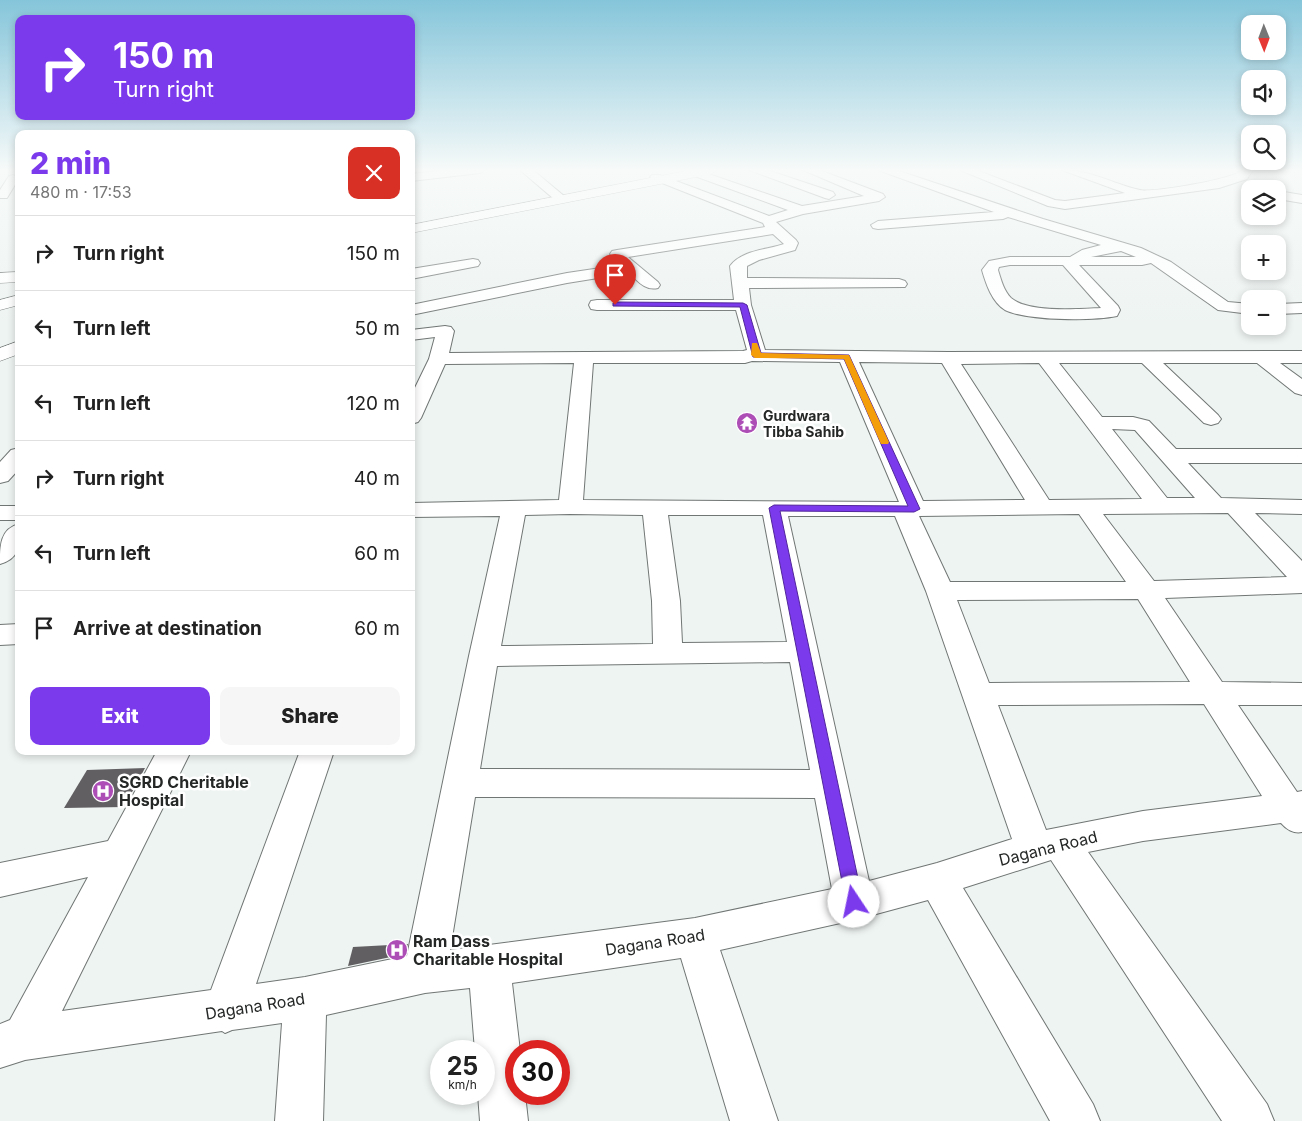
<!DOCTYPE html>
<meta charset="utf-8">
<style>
body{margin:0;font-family:Inter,sans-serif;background:#f6f6f6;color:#222;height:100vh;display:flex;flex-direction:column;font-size:19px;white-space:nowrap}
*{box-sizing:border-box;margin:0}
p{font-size:16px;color:#767676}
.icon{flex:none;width:28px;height:28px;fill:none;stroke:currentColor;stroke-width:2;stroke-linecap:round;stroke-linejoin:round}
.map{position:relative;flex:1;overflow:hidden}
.details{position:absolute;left:15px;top:130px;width:400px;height:625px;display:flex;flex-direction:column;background:#fff;border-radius:10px;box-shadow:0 2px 8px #0003}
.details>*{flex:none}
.banner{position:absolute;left:15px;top:15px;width:400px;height:105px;border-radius:10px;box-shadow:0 2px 8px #0003;background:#7c3aed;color:#fff;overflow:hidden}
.needle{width:32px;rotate:179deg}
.buttons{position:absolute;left:1241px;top:15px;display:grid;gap:10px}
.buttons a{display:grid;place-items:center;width:45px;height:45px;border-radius:10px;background:#fff;box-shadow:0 2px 8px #0003;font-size:25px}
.speed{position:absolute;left:430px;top:1040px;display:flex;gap:10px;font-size:25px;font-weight:700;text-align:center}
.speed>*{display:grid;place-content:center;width:65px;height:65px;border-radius:50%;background:#fff;box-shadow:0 2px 8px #0003;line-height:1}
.speed small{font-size:12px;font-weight:400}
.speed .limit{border:8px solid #d22;background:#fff;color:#111}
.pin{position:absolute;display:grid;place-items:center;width:42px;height:42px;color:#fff;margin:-51px -21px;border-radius:50% 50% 50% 0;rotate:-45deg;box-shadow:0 0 5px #0007}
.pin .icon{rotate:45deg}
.me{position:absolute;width:55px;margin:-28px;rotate:349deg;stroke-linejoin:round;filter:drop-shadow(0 0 4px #0008)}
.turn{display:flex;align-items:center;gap:18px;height:105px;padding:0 15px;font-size:22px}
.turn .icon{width:65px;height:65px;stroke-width:2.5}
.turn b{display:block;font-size:35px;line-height:42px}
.round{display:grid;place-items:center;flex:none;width:52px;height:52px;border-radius:10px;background:#f6f6f6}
.summary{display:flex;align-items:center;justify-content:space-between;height:85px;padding:0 15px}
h1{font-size:30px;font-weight:800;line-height:38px;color:#7c3aed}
.primary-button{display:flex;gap:10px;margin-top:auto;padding:10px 15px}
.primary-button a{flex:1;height:58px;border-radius:10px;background:#7c3aed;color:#fff;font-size:20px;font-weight:800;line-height:58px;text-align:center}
.primary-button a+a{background:#f6f6f6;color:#222}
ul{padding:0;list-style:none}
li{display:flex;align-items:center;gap:15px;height:75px;padding:0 15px;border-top:1px solid #e0e0e0}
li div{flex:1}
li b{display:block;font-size:19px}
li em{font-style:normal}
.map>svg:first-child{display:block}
.building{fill:#625f62}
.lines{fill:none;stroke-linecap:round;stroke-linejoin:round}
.minor-casing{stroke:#707674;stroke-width:2}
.major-casing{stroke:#707674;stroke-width:1}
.highway-casing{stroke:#707674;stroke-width:1}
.minor{fill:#fff;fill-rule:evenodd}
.major{fill:#fff;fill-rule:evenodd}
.highway{fill:#fff;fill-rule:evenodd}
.route{fill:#7c3aed;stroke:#51269a}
.slow{fill:#f59e0b}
.labels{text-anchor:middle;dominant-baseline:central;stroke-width:5;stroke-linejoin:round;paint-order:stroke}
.poi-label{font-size:14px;font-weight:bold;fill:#242726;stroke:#fff;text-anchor:start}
.near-poi-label{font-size:16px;font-weight:bold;fill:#242726;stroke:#fff;text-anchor:start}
.near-street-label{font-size:16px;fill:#242726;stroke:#fff}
</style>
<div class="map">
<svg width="1302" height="1121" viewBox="0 0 1302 1121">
<rect width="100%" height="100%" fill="#eef4f2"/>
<g class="building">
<path d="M145,768L124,807L64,808L87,770Z"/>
<path d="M408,944L405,954L348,966L353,947Z"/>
</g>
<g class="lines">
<g class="minor-casing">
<g id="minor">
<path d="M447,170H485L480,173L411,181V174Z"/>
<path d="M520,170H533L564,196L558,200L554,199Z"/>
<path d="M693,170L700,171L802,206L864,196L803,170H819L883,194L885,197L879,201L803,214L776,222L796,240L798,243L795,250L759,260L747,266V278L899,279L905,281L907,284L905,287L749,288L751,305L765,350L948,352L1302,351V363H1280L1302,379V395L1295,393L1257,363H1163L1218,415L1221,419L1218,423L1211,425L1204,423L1142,363H1059L1102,417H1133L1149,421L1176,449H1302V463H1188L1221,498L1302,500V514L1255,513L1302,561V593L1165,598L1222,682L1302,683V705H1238L1297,792L1302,791V832C1294,834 1286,829 1281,823L1143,841L1088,852L1267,1104L1274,1121H1222L1051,860L963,888L1093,1104L1100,1121H1050L928,900L854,920L720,950L778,1121H730L681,958L512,983L520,1051H516V1094H525L528,1121H480L478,1094H484V1051H475L470,988L425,993L326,1015L323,1121H275L282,1023L232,1030L225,1033L222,1031L25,1060L0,1068V1024L10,1020L88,877L0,897V863L108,841L157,751H191L62,1011L211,990L300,751H334L256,984L305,977L407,956L469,656L500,516L411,517V503L559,500L574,363L445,364L421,418L418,422L411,424V396L429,359L435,337L411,340V330L445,326L451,327L454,331L449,353L743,351L747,350L736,310H597L591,309L589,305L591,301L597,300H734L730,266C742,250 767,250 784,244L773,234L628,257L658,282L660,285L658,288C645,291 638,281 629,273L567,283L411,315V305L567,273L621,265L610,254L612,251L617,250L765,227L763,223L652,179L650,177L652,175H660L769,216L788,210L692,175L690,173ZM752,361L840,362L899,502L583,500L593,363H745ZM859,362L942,363L1025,500L923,501ZM1039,363L1142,499L1049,500L961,364ZM1112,429L1135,430L1195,498H1167ZM1228,513L1287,577L1154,581L1103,514ZM570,514L643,515L652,601L653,644L501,646L525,515ZM1079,514L1126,582H950L919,516ZM668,515H763L787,642L682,643L680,601ZM788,516H895L926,591L1012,839L937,863L869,881ZM1138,599L1190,682L989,683L957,600ZM790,662L810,770L480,769L497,666ZM1204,704L1262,796L1143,811L1046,830L998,705ZM475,797L815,798L832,889L695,918L450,950Z"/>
<path d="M749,170H767L833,192L835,195L829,199L825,198Z"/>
<path d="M878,170H896L1043,219L1141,248L1171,262L1228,302L1250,304V314L1218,310L1151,263L1142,265H1079L1118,306L1120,310L1117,316C1093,321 1027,321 1005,310C992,302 986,284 982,270L989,261L1010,257H1070L1082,250L1101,245L1008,217L1003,219L878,229L873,228L871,225L878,221L994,212ZM1121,251L1136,257H1091ZM1010,265H1063L1101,308C1079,309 1028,313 1011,298C1004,291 1001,280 998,270L999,267Z"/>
<path d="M960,170H976L1055,200L1065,201L1125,193L1062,170C1091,170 1113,184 1140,190C1152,193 1235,179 1242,170H1253L1247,179L1219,188L1065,209L1048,206Z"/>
<path d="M13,175L19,178L7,198H0V190L9,176Z"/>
<path d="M1278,191L1302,195V203L1278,199Z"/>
<path d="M473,259L478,260L480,263L478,266L411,279V269Z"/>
<path d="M1302,303V313L1278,314V304Z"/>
<path d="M19,448V469L8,481L0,483V462L11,450Z"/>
<rect x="0" y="506" width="19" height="14"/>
<path d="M19,524C19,542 22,558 0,564C0,546 0,529 19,524Z"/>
<path d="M19,624V644L0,645V625Z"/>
</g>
</g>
<g class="major-casing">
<g id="major">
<path d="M19,272V282L0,283V273Z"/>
<path d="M19,295V305L0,310V300Z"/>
</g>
</g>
<g class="highway-casing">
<g id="highway">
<path d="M691,170H717L711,174L411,233V225Z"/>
<path d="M19,341V354L0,361V348Z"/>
</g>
</g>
<use href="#minor" class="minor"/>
<use href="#major" class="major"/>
<use href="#highway" class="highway"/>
</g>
<linearGradient id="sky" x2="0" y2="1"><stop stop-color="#85c5da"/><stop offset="0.52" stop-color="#f7faf9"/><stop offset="1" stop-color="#f7faf9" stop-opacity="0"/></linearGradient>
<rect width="1302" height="327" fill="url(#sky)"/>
<path class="route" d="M615,302L743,303L747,305L761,353L849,355L920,509L914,512L780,511L863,902L860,908L854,910L848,908L846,902L769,508L774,505L908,506L844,359L753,357L740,307L613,306V303Z"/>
<path class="slow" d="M752,343H757L761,353L849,355L889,442L888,444H881L880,442L844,359L755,358L751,355Z"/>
<defs>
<g id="temple-disc" transform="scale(1.125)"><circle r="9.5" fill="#ad4eb7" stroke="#fff"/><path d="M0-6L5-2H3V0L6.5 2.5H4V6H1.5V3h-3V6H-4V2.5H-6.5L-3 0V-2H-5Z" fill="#fff"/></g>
<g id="hospital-disc" transform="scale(1.125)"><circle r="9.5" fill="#ad4eb7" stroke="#fff"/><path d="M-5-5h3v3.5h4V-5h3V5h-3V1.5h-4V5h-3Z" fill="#fff"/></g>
</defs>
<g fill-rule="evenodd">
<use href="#temple-disc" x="747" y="423"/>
<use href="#hospital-disc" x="103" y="791"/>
<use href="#hospital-disc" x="397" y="950"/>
</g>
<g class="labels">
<g class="poi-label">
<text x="763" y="415">Gurdwara<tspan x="763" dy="16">Tibba Sahib</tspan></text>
</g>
<g class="near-poi-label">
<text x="119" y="782">SGRD Cheritable<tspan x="119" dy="18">Hospital</tspan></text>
<text x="413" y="941">Ram Dass<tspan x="413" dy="18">Charitable Hospital</tspan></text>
</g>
<g class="near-street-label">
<text transform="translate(1048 848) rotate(-14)">Dagana Road</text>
<text transform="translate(655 942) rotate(-9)">Dagana Road</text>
<text transform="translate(255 1006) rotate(-9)">Dagana Road</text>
</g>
</g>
</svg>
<div class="buttons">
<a><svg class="needle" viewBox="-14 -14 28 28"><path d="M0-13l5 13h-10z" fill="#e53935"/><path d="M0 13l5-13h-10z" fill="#767676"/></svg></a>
<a><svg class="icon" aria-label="sound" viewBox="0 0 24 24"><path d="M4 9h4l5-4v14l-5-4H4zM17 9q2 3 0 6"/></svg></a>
<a><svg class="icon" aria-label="search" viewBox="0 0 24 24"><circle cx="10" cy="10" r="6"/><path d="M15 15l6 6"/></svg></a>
<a><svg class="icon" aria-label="layers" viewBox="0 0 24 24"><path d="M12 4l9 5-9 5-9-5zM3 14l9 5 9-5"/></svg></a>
<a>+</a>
<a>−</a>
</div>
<div class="speed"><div>25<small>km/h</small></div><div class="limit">30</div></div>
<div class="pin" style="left:615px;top:305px;background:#d93025"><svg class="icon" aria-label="arrive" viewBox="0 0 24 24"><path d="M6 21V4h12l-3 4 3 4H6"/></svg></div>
<svg class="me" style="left:854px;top:902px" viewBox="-20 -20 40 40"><circle r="19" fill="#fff"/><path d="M0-13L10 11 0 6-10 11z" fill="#7c3aed"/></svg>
<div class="banner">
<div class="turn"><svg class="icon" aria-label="right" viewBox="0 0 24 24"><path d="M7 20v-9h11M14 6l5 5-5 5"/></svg><div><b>150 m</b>Turn right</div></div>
</div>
<section class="details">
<div class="summary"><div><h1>2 min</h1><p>480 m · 17:53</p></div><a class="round" style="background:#d93025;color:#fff"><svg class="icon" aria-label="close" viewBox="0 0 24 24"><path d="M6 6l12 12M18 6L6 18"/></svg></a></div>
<ul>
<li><svg class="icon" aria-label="right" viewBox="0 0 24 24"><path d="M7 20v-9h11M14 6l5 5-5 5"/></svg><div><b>Turn right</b></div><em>150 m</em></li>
<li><svg class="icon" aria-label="left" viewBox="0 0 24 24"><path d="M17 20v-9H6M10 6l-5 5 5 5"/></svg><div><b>Turn left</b></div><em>50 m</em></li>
<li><svg class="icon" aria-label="left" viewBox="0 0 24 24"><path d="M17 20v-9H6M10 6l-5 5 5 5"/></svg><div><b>Turn left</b></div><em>120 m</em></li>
<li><svg class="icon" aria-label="right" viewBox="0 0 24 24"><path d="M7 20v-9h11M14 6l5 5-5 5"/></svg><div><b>Turn right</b></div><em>40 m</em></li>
<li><svg class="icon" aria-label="left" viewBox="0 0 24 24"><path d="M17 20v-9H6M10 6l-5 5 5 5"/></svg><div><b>Turn left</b></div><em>60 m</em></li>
<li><svg class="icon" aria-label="arrive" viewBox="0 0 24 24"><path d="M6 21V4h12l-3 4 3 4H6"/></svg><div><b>Arrive at destination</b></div><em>60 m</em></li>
</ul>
<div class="primary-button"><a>Exit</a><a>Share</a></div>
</section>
</div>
